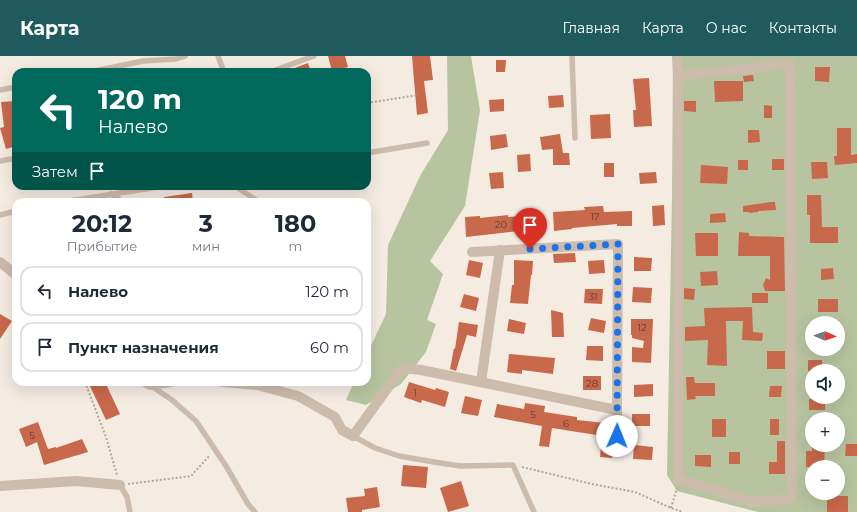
<!DOCTYPE html>
<html lang="ru">
<meta charset="utf-8">
<style>
body{margin:0;font-family:Montserrat,sans-serif;background:#f6f6f7;color:#1f2937;height:100vh;display:flex;flex-direction:column;font-size:15px;white-space:nowrap}
*{box-sizing:border-box;margin:0}
p{font-size:13px;color:#747a83}
.icon{flex:none;width:22px;height:22px;fill:none;stroke:currentColor;stroke-width:2;stroke-linecap:round;stroke-linejoin:round}
.map{position:relative;flex:1;overflow:hidden}
.drawer{position:absolute;left:12px;top:142px;width:359px;height:188px;display:flex;flex-direction:column;background:#fff;border-radius:12px;box-shadow:0 4px 16px #0002}
.drawer>*{flex:none}
.hud{position:absolute;left:12px;top:12px;width:359px;height:122px;border-radius:12px;box-shadow:0 4px 16px #0002;background:#00695c;color:#fff;overflow:hidden}
.needle{width:26px;rotate:92deg}
.tools{position:absolute;left:805px;top:260px;display:grid;gap:8px}
.tools a{display:grid;place-items:center;width:40px;height:40px;border-radius:50%;background:#fff;box-shadow:0 4px 16px #0002;font-size:20px}
.pin{position:absolute;display:grid;place-items:center;width:34px;height:34px;color:#fff;margin:-41px -17px;border-radius:50% 50% 50% 0;rotate:-45deg;box-shadow:0 0 4px #0007}
.pin .icon{rotate:45deg}
.me{position:absolute;width:44px;margin:-22px;rotate:1deg;stroke-linejoin:round;filter:drop-shadow(0 0 3px #0008)}
.turn{display:flex;align-items:center;gap:14px;height:84px;padding:0 20px;font-size:18px}
.turn .icon{width:52px;height:52px;stroke-width:2.5}
.turn b{display:block;font-size:28px;line-height:34px}
.then{display:flex;align-items:center;height:38px;padding:0 20px;background:#0003;gap:8px;font-size:15px}
.eta{display:flex;justify-content:space-evenly;align-items:center;height:68px;text-align:center}
.eta b{font-size:24px;font-weight:700;line-height:28px}
ul{padding:0;list-style:none}
li{display:flex;align-items:center;gap:12px;height:50px;margin:0 8px 6px;padding:0 12px;border:2px solid #e0e1e3;border-radius:12px}
li div{flex:1}
li b{display:block;font-size:15px}
li em{font-style:normal}
header{display:flex;align-items:center;gap:24px;box-sizing:border-box;height:56px;padding:0 20px;background:#1f5a5e;color:#fff}
header strong{font-size:19px}
nav{display:flex;gap:22px;margin-inline-start:auto;font-size:14px}
.map>svg:first-child{display:block}
.green{fill:#b8c4a0;fill-rule:evenodd}
.building{fill:#c8694b}
.lines{fill:none;stroke-linecap:round;stroke-linejoin:round}
.path{stroke:#b9a596;stroke-width:2;stroke-dasharray:2 2;stroke-linecap:butt}
.lane{stroke:#cdbbac;stroke-width:5.5}
.street{stroke:#cdbbac;stroke-width:10}
.route{stroke:#1a73e8;stroke-width:7;stroke-dasharray:0 12.6}
.labels{text-anchor:middle;dominant-baseline:central;stroke-width:3;stroke-linejoin:round;paint-order:stroke}
.number-label{font-size:10px;fill:#5e3e33}
</style>
<header>
<strong>Карта</strong>
<nav><a>Главная</a><a>Карта</a><a>О нас</a><a>Контакты</a></nav>
</header>
<div class="map">
<svg width="857" height="456" viewBox="0 0 857 456">
<rect width="100%" height="100%" fill="#f4ebe1"/>
<g class="green">
<path d="M447,0H471L480,54L465,150L430,205L443,218L427,264L436,268L426,296L401,328L366,349L346,344L354,326H367V298L386,258L388,189L420,120L448,74Z"/>
<path d="M673,0H857V456H758L677,435L667,419L672,140ZM812,267H838V293H812ZM812,315H838V341H812ZM812,363H838V389H812ZM812,411H838V437H812Z"/>
</g>
<g class="building">
<path d="M328,0H345L348,11L332,15Z"/>
<path d="M412,0H430L433,24L424,25L428,57L417,59Z"/>
<path d="M496,4H506L505,16H496Z"/>
<path d="M308,7L311,16H284Z"/>
<path d="M815,11H830L829,26L815,25Z"/>
<path d="M753,19L754,25L744,26L743,20Z"/>
<path d="M649,22L652,70L634,71L633,54H636L633,23Z"/>
<path d="M714,25H743V45L715,46Z"/>
<path d="M563,39L564,51L549,52L548,40Z"/>
<path d="M504,43V55L490,56L489,44Z"/>
<path d="M16,45V90L6,93L0,72L4,71L1,46Z"/>
<path d="M684,45H696V56L684,55Z"/>
<path d="M764,49L772,50V62H764Z"/>
<path d="M610,58L611,82L591,83L590,59Z"/>
<path d="M837,72H851V99L857,98V107L835,109L834,100H837Z"/>
<path d="M748,74H759L760,86L748,87Z"/>
<path d="M506,78L508,91L491,94L490,80Z"/>
<path d="M560,78L563,97H569L570,109H553V93L542,94L540,81Z"/>
<path d="M530,98L531,115L518,116L517,99Z"/>
<rect x="772" y="103" width="12" height="11"/>
<rect x="738" y="104" width="10" height="10"/>
<path d="M811,106H827L828,122L812,123Z"/>
<rect x="604" y="107" width="10" height="14"/>
<path d="M701,109L728,111L727,128L700,127Z"/>
<path d="M503,116L504,132L491,133L489,117Z"/>
<path d="M656,116L657,127L640,128L639,117Z"/>
<path d="M192,137L193,146H164V141Z"/>
<path d="M807,139H821L822,171H838V187H810V159H807Z"/>
<path d="M771,146H775L776,154L758,155V156L749,157V156H743V150Z"/>
<path d="M664,149L665,169L653,170L652,150Z"/>
<path d="M603,150L604,156L632,155V170H617V168L572,172V173L554,175L553,156L585,154L584,151Z"/>
<path d="M725,157L726,166L710,167V158Z"/>
<path d="M508,159V161L536,159L537,175L520,176L519,175L466,181L465,161L480,160V162Z"/>
<path d="M739,176L749,177V180L784,181L785,235H765L763,229L766,222L770,224V200H738Z"/>
<path d="M695,177H718V200H696Z"/>
<path d="M575,197L576,206L554,207L553,198Z"/>
<path d="M634,201L652,202L651,215H634Z"/>
<path d="M469,204L483,207L480,222L466,219Z"/>
<path d="M514,204L533,205L532,219H531L528,248L510,247L512,229H514Z"/>
<path d="M604,204L605,217L589,218L588,205Z"/>
<path d="M833,212L834,223L821,224V213Z"/>
<path d="M717,215L718,229L701,230L700,216Z"/>
<path d="M633,231L652,232L651,247L632,246Z"/>
<path d="M684,232L695,233L694,244L684,243Z"/>
<path d="M585,233H603L602,248L584,247Z"/>
<rect x="752" y="237" width="16" height="10"/>
<path d="M464,238L479,242L476,255L460,251Z"/>
<rect x="818" y="243" width="20" height="13"/>
<path d="M752,251L753,276L763,277L762,285L742,284L743,265H726L727,310L707,309L708,284L685,285V271L705,270L704,252Z"/>
<path d="M551,254L563,257L564,281H552Z"/>
<path d="M0,258L12,265L0,283Z"/>
<path d="M591,262L606,265L604,277L588,274Z"/>
<path d="M509,263L526,267L524,278L507,275Z"/>
<path d="M631,263H653L651,307L632,306V291L643,292L644,285L632,282V279H631Z"/>
<path d="M459,266L478,269L476,281L467,279L456,315L450,313L454,292L455,293Z"/>
<path d="M587,290H603V305L586,304Z"/>
<rect x="767" y="295" width="18" height="18"/>
<path d="M509,298L555,302L553,318L522,314V318L507,316Z"/>
<rect x="808" y="304" width="14" height="11"/>
<rect x="583" y="320" width="18" height="14"/>
<path d="M686,321H694L695,327H715V340H695L696,343L687,344Z"/>
<path d="M88,326H105L120,358L106,364Z"/>
<path d="M409,326L435,334L436,332L449,336L445,351L422,344L421,347L404,341Z"/>
<path d="M653,328V340L634,341V329Z"/>
<path d="M770,330H782L781,341H769Z"/>
<path d="M465,340L482,344L478,360L461,357Z"/>
<rect x="809" y="343" width="16" height="11"/>
<path d="M525,347L545,350L544,356L577,361V364L605,367L603,380L552,372L549,391L539,390L542,370L494,361L497,348L524,353Z"/>
<rect x="632" y="358" width="18" height="12"/>
<rect x="712" y="363" width="14" height="18"/>
<rect x="770" y="363" width="9" height="16"/>
<path d="M38,366L48,393L56,391V392L82,383L88,396L44,409L37,386L26,391L19,373Z"/>
<path d="M777,385H785V418H769V406H777Z"/>
<path d="M846,388H857V400H845Z"/>
<path d="M634,389L653,391L652,404L633,403Z"/>
<path d="M812,389H825L824,411H806V395H812Z"/>
<path d="M601,390L610,391L613,397L612,402L600,401Z"/>
<rect x="729" y="396" width="11" height="12"/>
<path d="M695,399H711V411L695,410Z"/>
<path d="M403,409L428,411L426,432L401,430Z"/>
<path d="M461,425L469,450L448,456L440,432Z"/>
<path d="M377,431L380,451L362,454V456H348L346,442L365,440L364,433Z"/>
<rect x="827" y="440" width="21" height="16"/>
</g>
<g class="lines">
<g class="path">
<path d="M367,47L418,39"/>
<path d="M85,326L106,381L117,419"/>
<path d="M522,411L592,428L635,436L671,452L683,456"/>
<path d="M128,428L191,420L210,399"/>
<path d="M671,452L677,432"/>
</g>
<g class="lane">
<path d="M218,0L224,16"/>
<path d="M572,0L575,82"/>
<path d="M90,16L143,5L176,3L185,0"/>
<path d="M270,16L314,0"/>
<path d="M0,34L16,31"/>
<path d="M367,97L427,87"/>
<path d="M0,105L16,102"/>
<path d="M235,130L259,146"/>
<path d="M111,138L123,146"/>
<path d="M63,146L164,130"/>
<path d="M0,159L16,155"/>
<path d="M150,329L172,344L196,365L226,410L248,448L255,456"/>
<path d="M353,380L375,392L399,400L440,407L461,410L513,409L534,456"/>
<path d="M120,429L127,441L130,456"/>
</g>
<g class="street">
<path d="M677,0L678,20V423L753,446L788,443L792,440L790,8L678,20"/>
<path d="M0,206L16,219"/>
<path d="M145,326L150,329L171,326"/>
<path d="M222,326L257,329L298,340L335,361L342,374L353,380L402,312L421,314L617,354L618,188L472,196"/>
<path d="M481,326L500,194"/>
<path d="M617,392V354"/>
<path d="M0,430L76,425L120,429"/>
</g>
</g>
<g class="lines">
<path class="route" d="M530,193L618,188L617,380"/>
</g>
<g class="labels">
<g class="number-label">
<text x="595" y="160">17</text>
<text x="501" y="168">20</text>
<text x="593" y="240">31</text>
<text x="642" y="271">12</text>
<text x="592" y="327">28</text>
<text x="415" y="336">1</text>
<text x="533" y="358">5</text>
<text x="566" y="367">6</text>
<text x="32" y="379">5</text>
</g>
</g>
</svg>
<div class="tools">
<a><svg class="needle" viewBox="-14 -14 28 28"><path d="M0-13l5 13h-10z" fill="#e53935"/><path d="M0 13l5-13h-10z" fill="#747a83"/></svg></a>
<a><svg class="icon" aria-label="sound" viewBox="0 0 24 24"><path d="M4 9h4l5-4v14l-5-4H4zM17 9q2 3 0 6"/></svg></a>
<a>+</a>
<a>−</a>
</div>
<div class="pin" style="left:530px;top:193px;background:#d93025"><svg class="icon" aria-label="arrive" viewBox="0 0 24 24"><path d="M6 21V4h12l-3 4 3 4H6"/></svg></div>
<svg class="me" style="left:617px;top:380px" viewBox="-20 -20 40 40"><circle r="19" fill="#fff"/><path d="M0-13L10 11 0 6-10 11z" fill="#1a73e8"/></svg>
<div class="hud">
<div class="turn"><svg class="icon" aria-label="left" viewBox="0 0 24 24"><path d="M17 20v-9H6M10 6l-5 5 5 5"/></svg><div><b>120 m</b>Налево</div></div>
<div class="then">Затем<svg class="icon" aria-label="arrive" viewBox="0 0 24 24"><path d="M6 21V4h12l-3 4 3 4H6"/></svg></div>
</div>
<section class="drawer">
<div class="eta">
<div><b>20:12</b><p>Прибытие</p></div>
<div><b>3</b><p>мин</p></div>
<div><b>180</b><p>m</p></div>
</div>
<ul>
<li><svg class="icon" aria-label="left" viewBox="0 0 24 24"><path d="M17 20v-9H6M10 6l-5 5 5 5"/></svg><div><b>Налево</b></div><em>120 m</em></li>
<li><svg class="icon" aria-label="arrive" viewBox="0 0 24 24"><path d="M6 21V4h12l-3 4 3 4H6"/></svg><div><b>Пункт назначения</b></div><em>60 m</em></li>
</ul>
</section>
</div>
